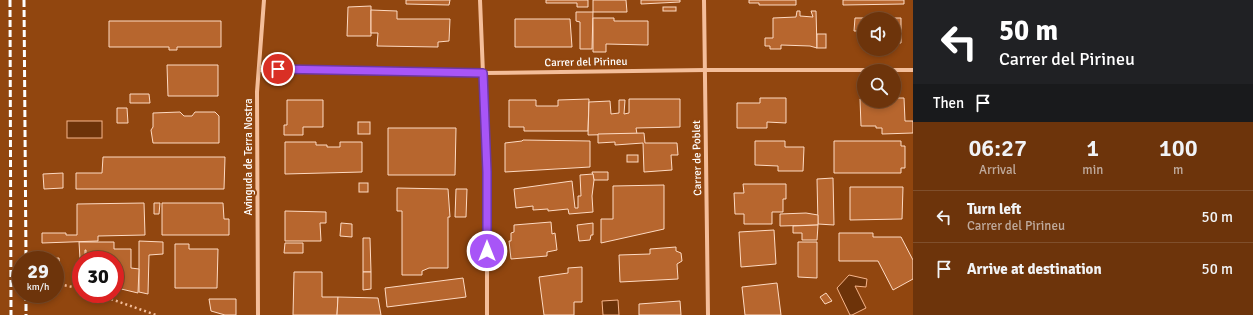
<!DOCTYPE html>
<style>
body{margin:0;font-family:Signika,sans-serif;background:#753f19;color:#f1f3f6;height:100vh;display:flex;flex-direction:column;font-size:15px;white-space:nowrap}
*{box-sizing:border-box;margin:0}
p{font-size:13px;color:#bfaa9d}
.icon{flex:none;width:22px;height:22px;fill:none;stroke:currentColor;stroke-width:2;stroke-linecap:round;stroke-linejoin:round}
.map{position:relative;flex:1;overflow:hidden}
.side{display:flex;flex-direction:column;background:#6d340b;width:340px}
.side>*{flex:none}
.top-card{background:#202124;color:#fff;overflow:hidden}
.tools{position:absolute;left:857px;top:12px;display:grid;gap:8px}
.tools a{display:grid;place-items:center;width:44px;height:44px;border-radius:50%;background:#6d340b;box-shadow:0 2px 6px #0003,0 0 0 1px #7f4f2c;font-size:20px}
.speed{position:absolute;left:12px;top:251px;display:flex;gap:8px;font-size:20px;font-weight:700;text-align:center}
.speed>*{display:grid;place-content:center;width:52px;height:52px;border-radius:50%;background:#6d340b;box-shadow:0 2px 6px #0003,0 0 0 1px #7f4f2c;line-height:1}
.speed small{font-size:10px;font-weight:400}
.speed .limit{border:6px solid #d22;background:#fff;color:#111}
.pin{position:absolute;display:grid;place-items:center;width:34px;height:34px;color:#fff;margin:-17px;border:2px solid #fff;border-radius:50%;box-shadow:0 1px 4px #0007}
.me{position:absolute;width:44px;margin:-22px;rotate:0deg;stroke-linejoin:round;filter:drop-shadow(0 0 3px #0008)}
.turn{display:flex;align-items:center;gap:14px;height:84px;padding:0 20px;font-size:18px}
.turn .icon{width:52px;height:52px;stroke-width:2.5}
.turn b{display:block;font-size:28px;line-height:34px}
.then{display:flex;align-items:center;height:38px;padding:0 20px;background:#0003;gap:8px;font-size:15px}
.eta{display:flex;justify-content:space-evenly;align-items:center;height:68px;text-align:center}
.eta b{font-size:24px;font-weight:600;line-height:28px}
ul{padding:0;list-style:none}
li{display:flex;align-items:center;gap:12px;height:52px;padding:0 20px;border-top:1px solid #7f4f2c}
li div{flex:1}
li b{display:block;font-size:15px}
li em{font-style:normal}
main{display:flex;flex:1;min-height:0}
.map>svg:first-child{display:block}
.water{fill:#6d3309;stroke:#f7b58b}
.building{fill:#b7662e;stroke:#fedac2}
.lines{fill:none;stroke-linecap:round;stroke-linejoin:round}
.path{stroke:#f4be9a;stroke-width:2.5;stroke-dasharray:2 3;stroke-linecap:butt}
.minor{stroke:#f4be9a;stroke-width:4}
.rail{stroke:#fff;stroke-width:3;stroke-dasharray:7 3;stroke-linecap:butt}
.route-casing{stroke:#6d37a1;stroke-width:10}
.route{stroke:#a855f7;stroke-width:7}
.labels{text-anchor:middle;dominant-baseline:central;stroke-width:4;stroke-linejoin:round;paint-order:stroke}
.street-label{font-size:11px;fill:#fff;stroke:#91460f}
</style>
<main>
<div class="map">
<svg width="913" height="315" viewBox="0 0 913 315">
<rect width="100%" height="100%" fill="#91460f"/>
<g class="water">
<rect x="67" y="121" width="35" height="17"/>
<path d="M849,275L867,279L866,287L855,286L866,308L852,315H850L837,288Z"/>
<path d="M618,300L619,315H603L602,301Z"/>
</g>
<g class="building">
<path d="M406,0H450L449,5L406,4Z"/>
<path d="M546,0H588V7H577V3H546Z"/>
<path d="M593,0H626L627,12H593Z"/>
<path d="M641,0H680V2L641,4Z"/>
<path d="M749,0H796V5H759V3H749Z"/>
<path d="M843,0H904V4L843,5Z"/>
<path d="M371,6V36H347L348,7Z"/>
<rect x="663" y="7" width="13" height="4"/>
<path d="M371,10L397,11V19H450L449,41L438,42V47L377,46L378,33H371Z"/>
<path d="M797,11H800V16L813,17L811,11H816L817,48L810,46L781,45V49H770V46H765V38H773V18L796,17Z"/>
<path d="M576,12H593L592,49H580V22L576,21Z"/>
<path d="M593,18H614V21H648V45L606,44V52H593Z"/>
<path d="M855,18H901V43H894V19H864V31H854Z"/>
<path d="M515,19H570L572,47H515Z"/>
<path d="M109,21H221V47H177V50H169V47H109Z"/>
<rect x="817" y="34" width="9" height="14"/>
<path d="M167,65H218V96H168Z"/>
<path d="M130,94H149L150,103H130Z"/>
<path d="M760,98H786V123L767,122V128H737V103H760Z"/>
<path d="M894,98H904L905,121H913V133L882,134V128H876V126H861L860,99H864V101H894Z"/>
<path d="M589,99L588,131H524V127H509V100H536V106H558V100Z"/>
<path d="M629,99H680V127L636,128L637,134L588,135L589,102L610,101L611,114L619,113V100H625L624,114L629,113Z"/>
<path d="M287,100H323V127H303V135H284V125H287Z"/>
<path d="M117,108H127L128,123H117Z"/>
<path d="M180,112L184,116H192L195,112H215L219,116V143H153L151,130L153,127V113Z"/>
<rect x="358" y="122" width="12" height="12"/>
<path d="M388,128H456L455,175H388Z"/>
<path d="M644,133L645,143H677L678,155H671L672,170L644,172L643,143L615,145V142L598,143V134Z"/>
<path d="M523,140L590,141V167L505,172V143L522,141Z"/>
<path d="M755,141H785V147H804L803,171H778V166L755,165Z"/>
<path d="M834,141H901V146H905V168H901V173H834Z"/>
<path d="M285,142H316V145H327V147H340V142H362V172L285,174Z"/>
<rect x="627" y="155" width="11" height="7"/>
<path d="M103,157H225L224,189H76V173H102Z"/>
<path d="M592,172H608V180H594Z"/>
<path d="M63,173V188L44,189L43,174Z"/>
<path d="M593,174L594,180L592,196L593,212L569,214L568,209L548,211V209L533,210V206L516,208L514,189L572,181L575,208H578V196H581L580,175Z"/>
<path d="M833,178L834,225L818,224L817,179Z"/>
<rect x="359" y="183" width="9" height="9"/>
<path d="M743,184H786V199H783V212H772V224H744V214H735L734,193H744Z"/>
<path d="M664,185V229L601,243V219H613V186Z"/>
<path d="M850,187H903L902,219L850,220Z"/>
<path d="M397,188L448,189L450,217H448V268H429L422,271V275H402V211H397Z"/>
<path d="M456,189H467L466,217H455Z"/>
<path d="M144,203L145,235L98,236V241L42,243V233H66V235H77V204Z"/>
<path d="M154,203H160L159,214H154Z"/>
<path d="M162,203H223L224,219H229V235H162Z"/>
<path d="M285,211L326,212V223H320L321,241H285Z"/>
<path d="M806,213L818,215V225L780,226V214Z"/>
<path d="M551,222L552,234L555,233L557,250L547,252V256L511,259L509,241H511V233L514,232V225Z"/>
<path d="M341,223L352,224V237L340,236Z"/>
<path d="M593,223V235H591L590,240L579,241L577,225Z"/>
<path d="M818,225L817,240H802V233H793V226Z"/>
<path d="M774,230L776,264L741,267L739,232Z"/>
<path d="M839,233H873V237H901L913,260V279L893,290L878,261H839Z"/>
<path d="M363,238H370L371,272H363Z"/>
<path d="M139,241L163,242V254L149,255L148,294L139,292Z"/>
<path d="M79,242H114V249H131V268L139,269L138,293L117,288L115,260H86V250H85V259H80Z"/>
<path d="M798,242H817V278L798,277Z"/>
<path d="M285,243H303V253H284Z"/>
<path d="M175,244H189V249H218L217,288H175Z"/>
<path d="M676,247V251L681,253L682,261L677,264L678,279L620,282L619,255L650,254V249Z"/>
<path d="M59,258L60,273L55,272V260H42V259Z"/>
<path d="M582,267V302H574V315H544L539,277L568,273V268Z"/>
<path d="M294,272H322V297H338L337,315H293Z"/>
<path d="M363,272H371V289L363,290Z"/>
<path d="M463,278L466,297L387,307L385,288Z"/>
<path d="M777,283L781,315H745L742,287Z"/>
<path d="M826,293L832,301L825,304L820,297Z"/>
<path d="M338,297L378,298L381,315H337Z"/>
<path d="M209,299H236V315H225L211,311Z"/>
<path d="M680,301L681,315H639V304Z"/>
</g>
<g class="lines">
<g class="path">
<path d="M55,283L81,289"/>
<path d="M97,294L156,315"/>
</g>
<g class="minor">
<path d="M480,0L487,172V315"/>
<path d="M704,0L708,315"/>
<path d="M259,70L483,73L705,70H913"/>
<path d="M258,315L257,92L264,0"/>
</g>
<g class="rail">
<path d="M10,0L11,315"/>
<path d="M24,0L26,260"/>
<path d="M26,294V315"/>
</g>
</g>
<g class="lines">
<g class="route-casing">
<path id="route" d="M278,69L483,73L487,172V251"/>
</g>
<use href="#route" class="route"/>
</g>
<g class="labels">
<g class="street-label">
<text transform="translate(586 62) rotate(-1)">Carrer del Pirineu</text>
<text transform="translate(248 157) rotate(-90)">Avinguda de Terra Nostra</text>
<text transform="translate(697 158) rotate(-91)">Carrer de Poblet</text>
</g>
</g>
</svg>
<div class="tools">
<a><svg class="icon" aria-label="sound" viewBox="0 0 24 24"><path d="M4 9h4l5-4v14l-5-4H4zM17 9q2 3 0 6"/></svg></a>
<a><svg class="icon" aria-label="search" viewBox="0 0 24 24"><circle cx="10" cy="10" r="6"/><path d="M15 15l6 6"/></svg></a>
</div>
<div class="speed"><div>29<small>km/h</small></div><div class="limit">30</div></div>
<div class="pin" style="left:278px;top:69px;background:#d93025"><svg class="icon" aria-label="arrive" viewBox="0 0 24 24"><path d="M6 21V4h12l-3 4 3 4H6"/></svg></div>
<svg class="me" style="left:487px;top:251px" viewBox="-20 -20 40 40"><circle r="17" fill="#a855f7" stroke="#fff" stroke-width="3"/><path d="M0-11L8 9 0 5-8 9z" fill="#fff"/></svg>
</div>
<section class="side">
<div class="top-card">
<div class="turn"><svg class="icon" aria-label="left" viewBox="0 0 24 24"><path d="M17 20v-9H6M10 6l-5 5 5 5"/></svg><div><b>50 m</b>Carrer del Pirineu</div></div>
<div class="then">Then<svg class="icon" aria-label="arrive" viewBox="0 0 24 24"><path d="M6 21V4h12l-3 4 3 4H6"/></svg></div>
</div>
<div class="eta">
<div><b>06:27</b><p>Arrival</p></div>
<div><b>1</b><p>min</p></div>
<div><b>100</b><p>m</p></div>
</div>
<ul>
<li><svg class="icon" aria-label="left" viewBox="0 0 24 24"><path d="M17 20v-9H6M10 6l-5 5 5 5"/></svg><div><b>Turn left</b><p>Carrer del Pirineu</p></div><em>50 m</em></li>
<li><svg class="icon" aria-label="arrive" viewBox="0 0 24 24"><path d="M6 21V4h12l-3 4 3 4H6"/></svg><div><b>Arrive at destination</b></div><em>50 m</em></li>
</ul>
</section>
</main>
